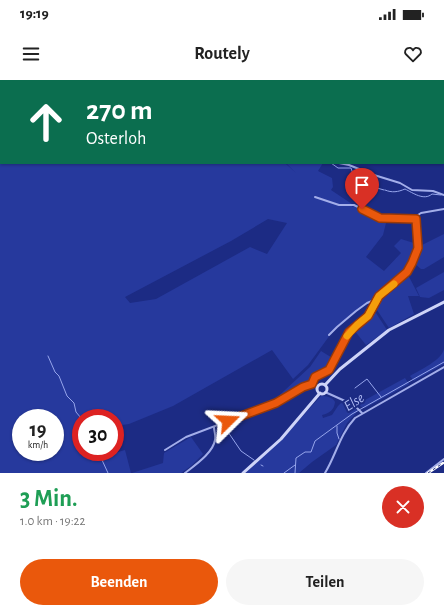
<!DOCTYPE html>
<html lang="de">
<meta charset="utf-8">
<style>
body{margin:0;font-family:"Alegreya Sans",sans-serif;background:#f6f6f6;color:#222;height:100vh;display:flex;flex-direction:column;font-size:15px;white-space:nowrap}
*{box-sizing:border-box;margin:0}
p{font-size:13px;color:#767676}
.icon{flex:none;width:22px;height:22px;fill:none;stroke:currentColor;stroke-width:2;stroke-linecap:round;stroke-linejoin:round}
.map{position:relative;height:393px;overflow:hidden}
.side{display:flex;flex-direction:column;background:#fff;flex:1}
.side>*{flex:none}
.banner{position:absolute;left:0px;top:0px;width:444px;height:84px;box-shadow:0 1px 3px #0004;background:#0b6e4f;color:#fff;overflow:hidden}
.speed{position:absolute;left:12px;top:329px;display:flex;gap:8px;font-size:20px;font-weight:700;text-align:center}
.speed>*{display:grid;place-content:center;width:52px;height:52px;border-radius:50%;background:#fff;box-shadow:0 1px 3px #0004;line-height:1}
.speed small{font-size:10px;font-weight:400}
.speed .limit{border:6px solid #d22;background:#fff;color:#111}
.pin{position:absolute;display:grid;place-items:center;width:34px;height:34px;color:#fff;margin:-41px -17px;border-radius:50% 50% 50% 0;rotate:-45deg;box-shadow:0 0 4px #0007}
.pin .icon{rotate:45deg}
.me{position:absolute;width:44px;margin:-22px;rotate:69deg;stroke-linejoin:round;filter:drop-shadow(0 0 3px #0008)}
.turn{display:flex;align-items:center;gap:14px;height:84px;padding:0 20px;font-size:18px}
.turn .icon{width:52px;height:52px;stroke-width:2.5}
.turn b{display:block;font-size:28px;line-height:34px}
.round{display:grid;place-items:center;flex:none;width:42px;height:42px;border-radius:21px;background:#f6f6f6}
.summary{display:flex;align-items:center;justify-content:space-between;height:68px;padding:0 20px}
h1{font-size:24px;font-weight:600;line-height:30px;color:#1e9e55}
.action{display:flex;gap:8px;margin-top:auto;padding:8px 20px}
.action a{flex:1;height:46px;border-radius:24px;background:#ea580c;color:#fff;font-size:16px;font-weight:600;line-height:46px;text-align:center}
.action a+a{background:#f6f6f6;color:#222}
.status{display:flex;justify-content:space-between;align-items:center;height:28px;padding:0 20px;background:#fff;direction:ltr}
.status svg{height:11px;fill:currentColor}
header{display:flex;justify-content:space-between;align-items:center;height:52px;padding:0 20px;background:#fff;font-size:18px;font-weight:600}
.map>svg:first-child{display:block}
.green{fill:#26399d;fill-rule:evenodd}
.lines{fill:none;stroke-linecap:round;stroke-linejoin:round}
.stream{stroke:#96a5ec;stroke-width:1}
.minor{stroke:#a3aeea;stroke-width:2}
.secondary{stroke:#ced4f8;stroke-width:3}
.rail-casing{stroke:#fff;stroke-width:2.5}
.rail{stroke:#1c2b84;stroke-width:1;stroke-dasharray:3;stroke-linecap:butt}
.route-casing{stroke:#983908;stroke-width:10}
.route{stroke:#ea580c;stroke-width:7}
.slow{stroke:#f59e0b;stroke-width:7}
.labels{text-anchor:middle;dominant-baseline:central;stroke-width:4;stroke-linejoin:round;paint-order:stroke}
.water-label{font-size:15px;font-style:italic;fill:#aeb9f2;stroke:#1c2b84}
</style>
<div class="status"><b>19:19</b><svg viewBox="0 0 49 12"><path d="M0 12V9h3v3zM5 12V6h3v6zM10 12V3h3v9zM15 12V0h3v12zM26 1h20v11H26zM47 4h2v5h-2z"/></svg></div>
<header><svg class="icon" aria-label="menu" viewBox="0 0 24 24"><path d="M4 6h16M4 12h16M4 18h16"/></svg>Routely<svg class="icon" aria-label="heart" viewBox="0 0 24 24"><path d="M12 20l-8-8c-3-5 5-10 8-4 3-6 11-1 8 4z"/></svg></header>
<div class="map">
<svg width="444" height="393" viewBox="0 0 444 393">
<rect width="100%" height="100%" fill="#1c2b84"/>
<g class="green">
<path d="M0,0H444L443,71V1H1V83H285L296,93L286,83H323L318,91L332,98L333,107L331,110L352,124V127L354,126L379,138L387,139L383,155L366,177L384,191L401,173L394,166L401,159L417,164C417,173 411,183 406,191L419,216H408L414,234L389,248L375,227L379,219L367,223L336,247L308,285L293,299L272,270L173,326L129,344L115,346V338H81V372H102L104,376L125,370L131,393H0ZM268,139L287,143L267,174L250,167L156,219L130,223L125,217L231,161ZM21,338H55V372H21Z"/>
<path d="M444,154V177L424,189H421L414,183L420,166Z"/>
<path d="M444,192V210L429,218L420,217L416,208Z"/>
<path d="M376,233L387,250L366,265L354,250Z"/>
<path d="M444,269V284L414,301L410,296C420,290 442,280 444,269Z"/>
<path d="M321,271L334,279L328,290L314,296L311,302L272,322L310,287Z"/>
<path d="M405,298L409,304L365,328H363L357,324L363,319L365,320Z"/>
<path d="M321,316C326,316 333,317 335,322C334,330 330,333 322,335L323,338L332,335L338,326L341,323L350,325L357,330V332L347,343L336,365L312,382L299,393H245L279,362Z"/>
<path d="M191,357L203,374L191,386L181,393H132L163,383L164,373Z"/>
</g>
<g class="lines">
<g class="stream">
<path d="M181,0L182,1"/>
<path d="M114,1L116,0"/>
<path d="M264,1V0"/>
<path d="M331,83L338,88H351L353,94"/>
<path d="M354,95L363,104L384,110"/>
<path d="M385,110C392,113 398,112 405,109C413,113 424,121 432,114L441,115"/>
<path d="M48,276L55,292L59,296L67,316L74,323L76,332L81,338"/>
<path d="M355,308L367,299L381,317"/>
<path d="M337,346V353L339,359"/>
<path d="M226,349L241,371L254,380"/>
<path d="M98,372L99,376"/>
<path d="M102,380L108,393"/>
<path d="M261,385L263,386"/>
<path d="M284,393L295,385"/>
<path d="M295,393L296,378L305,372H311L315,361L352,334L444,282"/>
</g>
<g class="minor">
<path d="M339,83L349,85L374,95L400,103L412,110L433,111L444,115"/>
<path d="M315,117L339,125H354L380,138L416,139"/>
<path d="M329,255L337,247L356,231L367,223L377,219L407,192L412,183L418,168L416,139L418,135L421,133L444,129"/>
<path d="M318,306L312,304C313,294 323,295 329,290L347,256L357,245L368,236L377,219"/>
<path d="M325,312L354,325L362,333"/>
<path d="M165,370L186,357L276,323L303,307L312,304"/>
<path d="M185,393C195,385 213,373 215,360C216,355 214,351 214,347"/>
<path d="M325,393C336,375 340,354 355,338L444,287"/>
<path d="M426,393L444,379"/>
</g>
<g class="secondary">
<circle cx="322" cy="309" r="5"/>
<path d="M325,305L340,289L389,250L444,222"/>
<path d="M243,393L281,359L320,313"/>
</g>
<g class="rail-casing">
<path id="rail" d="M428,393L443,383"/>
</g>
<use href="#rail" class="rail"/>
</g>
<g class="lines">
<g class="route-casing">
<path id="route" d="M228,341L276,323L303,307L312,304L315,297L329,290L349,252L368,236L379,216L407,192L412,183L418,168L416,139L380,138L362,129"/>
</g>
<use href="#route" class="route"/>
<path class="slow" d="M347,256L357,245L368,236L379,216L394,204"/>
</g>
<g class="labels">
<g class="water-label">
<text transform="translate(354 322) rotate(-33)">Else</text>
</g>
</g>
</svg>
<div class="speed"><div>19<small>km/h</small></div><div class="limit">30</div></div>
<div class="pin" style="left:362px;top:129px;background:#d93025"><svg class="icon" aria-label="arrive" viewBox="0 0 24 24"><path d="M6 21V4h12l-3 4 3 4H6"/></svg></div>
<svg class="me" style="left:228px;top:341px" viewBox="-20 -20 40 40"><path d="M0-17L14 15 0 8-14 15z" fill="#ea580c" stroke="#fff" stroke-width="4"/></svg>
<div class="banner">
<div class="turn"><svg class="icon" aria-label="ahead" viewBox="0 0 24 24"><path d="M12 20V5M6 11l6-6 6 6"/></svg><div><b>270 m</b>Osterloh</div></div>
</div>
</div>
<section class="side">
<div class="summary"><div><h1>3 Min.</h1><p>1.0 km · 19:22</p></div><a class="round" style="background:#d93025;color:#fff"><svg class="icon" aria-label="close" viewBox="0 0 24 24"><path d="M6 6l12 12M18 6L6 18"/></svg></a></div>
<div class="action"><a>Beenden</a><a>Teilen</a></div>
</section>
